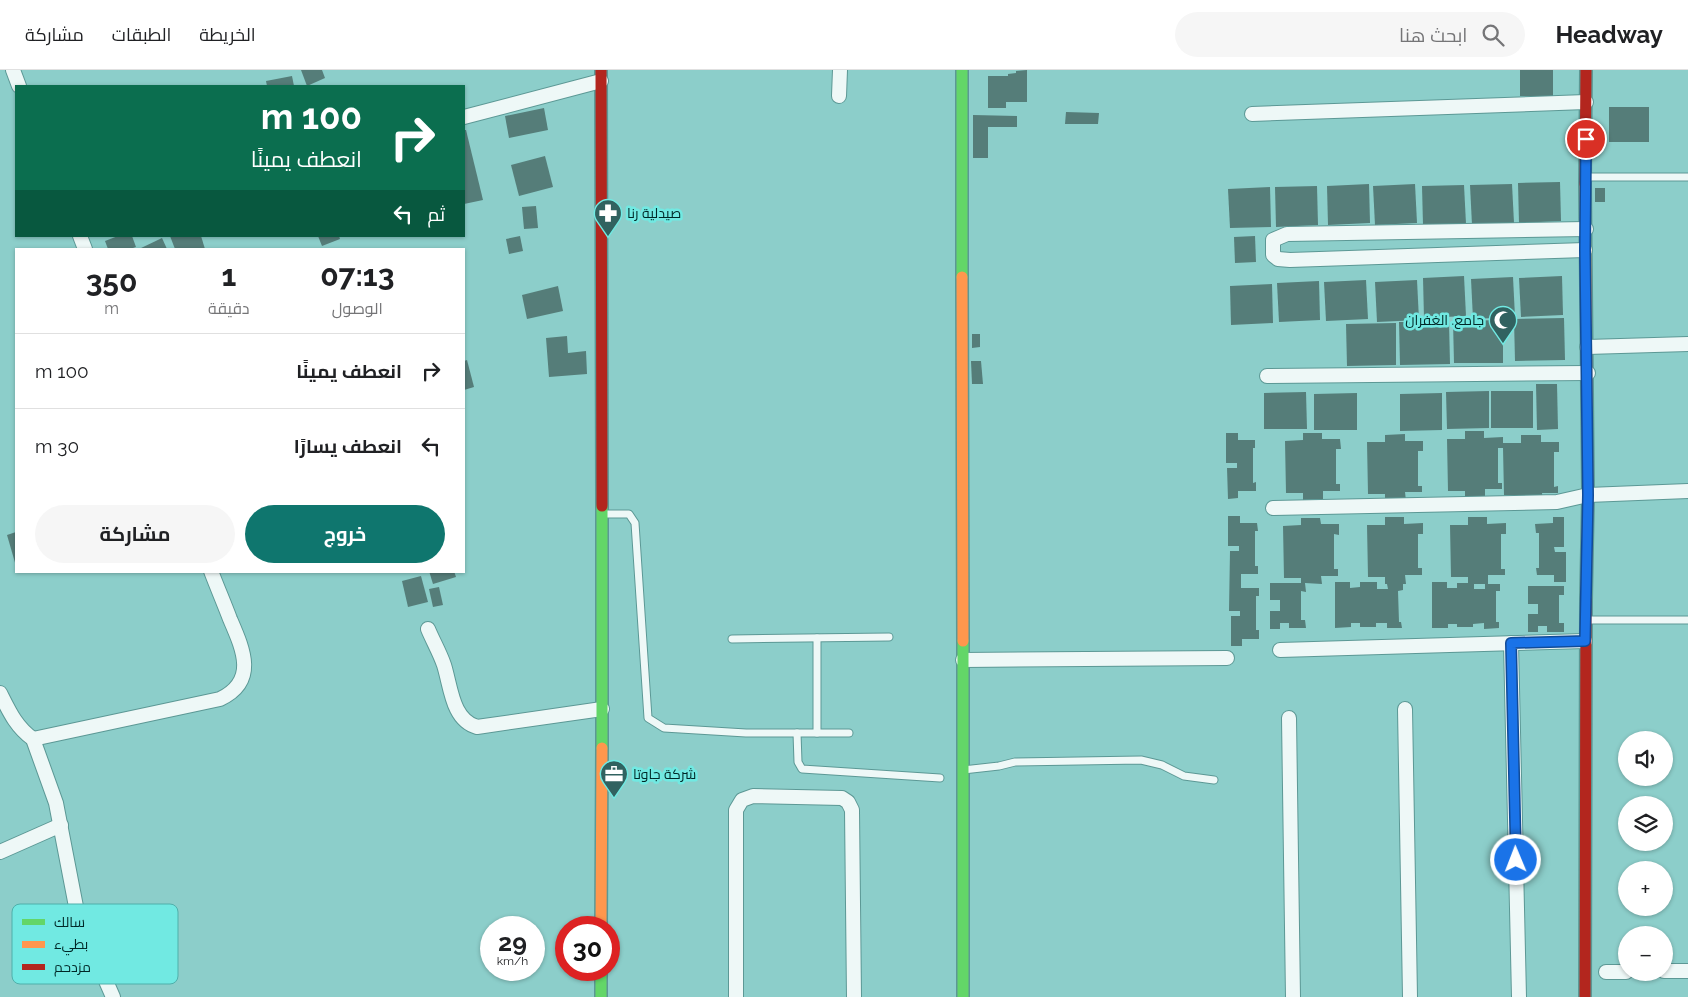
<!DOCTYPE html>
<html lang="ar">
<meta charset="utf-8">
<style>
body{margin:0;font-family:Raleway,Cairo,sans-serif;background:#f6f6f6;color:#202124;direction:rtl;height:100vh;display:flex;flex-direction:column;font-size:19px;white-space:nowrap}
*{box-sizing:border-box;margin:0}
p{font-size:16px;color:#757577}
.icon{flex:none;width:28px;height:28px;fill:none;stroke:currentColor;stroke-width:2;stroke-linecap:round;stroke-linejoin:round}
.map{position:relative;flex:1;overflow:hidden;direction:ltr}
.details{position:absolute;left:15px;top:178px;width:450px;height:325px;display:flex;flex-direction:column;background:#fff;border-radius:0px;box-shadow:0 1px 4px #0004;direction:rtl}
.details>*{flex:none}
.guide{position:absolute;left:15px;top:15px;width:450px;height:152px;border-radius:0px;box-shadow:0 1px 4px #0004;direction:rtl;background:#0b6e4f;color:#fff;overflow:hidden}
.buttons{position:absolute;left:1618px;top:661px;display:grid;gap:10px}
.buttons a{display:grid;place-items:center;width:55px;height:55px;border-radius:50%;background:#fff;box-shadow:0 1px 4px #0004;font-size:25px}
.speed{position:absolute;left:480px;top:846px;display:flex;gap:10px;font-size:25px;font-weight:700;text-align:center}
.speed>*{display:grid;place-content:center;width:65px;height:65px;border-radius:50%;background:#fff;box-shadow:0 1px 4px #0004;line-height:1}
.speed small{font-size:12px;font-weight:400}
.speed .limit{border:8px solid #d22;background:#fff;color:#111}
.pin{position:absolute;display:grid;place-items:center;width:42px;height:42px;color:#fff;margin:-21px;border:2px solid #fff;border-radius:50%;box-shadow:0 1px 5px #0007}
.me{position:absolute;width:55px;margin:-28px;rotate:359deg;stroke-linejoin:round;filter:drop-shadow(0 0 4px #0008)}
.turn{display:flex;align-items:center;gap:18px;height:105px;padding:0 20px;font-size:22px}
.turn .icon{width:65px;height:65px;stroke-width:2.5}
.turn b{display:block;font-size:35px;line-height:42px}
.then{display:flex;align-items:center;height:48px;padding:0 20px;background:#0003;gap:10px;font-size:19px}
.eta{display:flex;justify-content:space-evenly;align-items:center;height:85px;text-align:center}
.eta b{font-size:30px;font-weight:700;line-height:35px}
.action{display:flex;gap:10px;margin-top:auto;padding:10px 20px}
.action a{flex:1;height:58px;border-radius:30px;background:#0f766e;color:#fff;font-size:20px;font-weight:700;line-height:58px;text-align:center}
.action a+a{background:#f6f6f6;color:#202124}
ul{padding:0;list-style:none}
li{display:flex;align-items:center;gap:15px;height:75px;padding:0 20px;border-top:1px solid #e0e0e0}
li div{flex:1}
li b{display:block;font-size:19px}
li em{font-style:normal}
header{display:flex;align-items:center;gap:30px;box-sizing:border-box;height:70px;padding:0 25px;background:#fff;border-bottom:1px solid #e0e0e0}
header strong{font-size:24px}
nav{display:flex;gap:28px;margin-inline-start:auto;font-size:18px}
.search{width:350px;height:45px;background:#f6f6f6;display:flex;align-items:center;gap:12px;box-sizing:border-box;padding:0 18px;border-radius:28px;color:#757577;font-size:19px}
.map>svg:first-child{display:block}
.building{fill:#557d79;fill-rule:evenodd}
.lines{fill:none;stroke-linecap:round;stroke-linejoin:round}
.lane-casing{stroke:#5c9895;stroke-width:9}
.street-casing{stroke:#5c9895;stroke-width:16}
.fast-casing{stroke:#5c9895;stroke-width:14}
.slow-casing{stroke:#5c9895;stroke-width:14}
.jam-casing{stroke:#5c9895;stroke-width:14}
.lane{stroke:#eef8f7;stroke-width:7}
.street{stroke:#eef8f7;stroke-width:14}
.fast{stroke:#63d668;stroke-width:11}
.slow{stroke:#ff974d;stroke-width:11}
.jam{stroke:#b3261e;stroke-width:11}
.route-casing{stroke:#114b97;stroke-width:12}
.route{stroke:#1a73e8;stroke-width:9}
.labels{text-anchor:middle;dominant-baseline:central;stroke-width:5;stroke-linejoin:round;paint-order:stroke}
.poi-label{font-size:14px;fill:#002827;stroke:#71e9e2;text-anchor:start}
.key{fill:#71e9e2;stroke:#4fafaa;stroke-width:1}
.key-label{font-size:14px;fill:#002827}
</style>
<header>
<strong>Headway</strong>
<div class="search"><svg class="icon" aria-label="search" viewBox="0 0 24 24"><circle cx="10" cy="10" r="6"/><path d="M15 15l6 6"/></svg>ابحث هنا</div>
<nav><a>الخريطة</a><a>الطبقات</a><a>مشاركة</a></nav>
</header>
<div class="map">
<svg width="1688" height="927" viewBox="0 0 1688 927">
<rect width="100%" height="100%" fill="#8cceca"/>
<g class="building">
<path d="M301,0H322L325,8L307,16Z"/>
<path d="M1027,0V32H1006V38H988V6H1008V4L1016,3V1Z"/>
<rect x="1520" y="0" width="33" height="26"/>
<path d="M292,6L294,16H267L266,11Z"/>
<rect x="1609" y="37" width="40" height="35"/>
<path d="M544,38L548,60L509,68L505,46Z"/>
<path d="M1066,42L1099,43L1098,54H1065Z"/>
<path d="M973,45L1017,46V57H988V88H973Z"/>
<path d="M464,60H466L483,130L464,134Z"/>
<path d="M545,86L553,117L519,126L511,95Z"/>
<path d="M1560,112L1561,151L1519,153L1518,113Z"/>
<path d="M1369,114L1370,153L1328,155L1327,116Z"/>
<path d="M1415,114L1417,153L1375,155L1373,116Z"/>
<path d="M1512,114L1514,153L1472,155L1470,115Z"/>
<path d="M1464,115L1466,154L1423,155L1422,116Z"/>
<path d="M1317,116L1318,155L1276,157L1275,117Z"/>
<path d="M1270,117L1271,157L1230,158L1228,119Z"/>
<rect x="1595" y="118" width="10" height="14"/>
<path d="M536,136L538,158L524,159L522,137Z"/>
<path d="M118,166H132L136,177L130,179H108L105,171Z"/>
<path d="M170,166H201L205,179H175Z"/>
<path d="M318,166H339L340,169L322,176Z"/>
<path d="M520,166L523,181L509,184L506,169Z"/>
<path d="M1255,166L1256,192L1235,193L1234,167Z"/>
<path d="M162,168L167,179H139Z"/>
<path d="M1464,206L1466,246L1424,248L1423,208Z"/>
<path d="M1562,206L1563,245L1521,247L1519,208Z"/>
<path d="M1513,207L1515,247L1473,249L1471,209Z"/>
<path d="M1366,210L1368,249L1326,251L1324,212Z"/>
<path d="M1417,210L1419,250L1377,252L1375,212Z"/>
<path d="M1319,211L1320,250L1279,252L1277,213Z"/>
<path d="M1272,214L1273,253L1231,255L1230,216Z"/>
<path d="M558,216L563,241L527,249L522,225Z"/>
<path d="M1564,248L1565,290L1515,291L1514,249Z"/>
<path d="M1503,250V293H1454L1453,251Z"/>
<path d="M1399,252H1449L1450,294L1400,295Z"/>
<path d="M1396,253V295L1347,296L1346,254Z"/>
<path d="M972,264H980V277L972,278Z"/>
<path d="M567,266L568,283L586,281L587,304L549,307L546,268Z"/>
<path d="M467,290L474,317L464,320V291Z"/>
<path d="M971,291H981L983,314H972Z"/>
<path d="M1536,314H1557L1558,359L1537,360Z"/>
<path d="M1489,321V358L1447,359L1446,322Z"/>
<rect x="1491" y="321" width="42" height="37"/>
<path d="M1306,322L1307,359H1264V323Z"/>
<path d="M1357,323V360H1314V324Z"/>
<path d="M1442,323V360L1400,361V324Z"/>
<path d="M1465,361H1484V368L1503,367V373H1521V365H1541V372H1559V382H1554V417L1558,416V423H1542L1543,431H1523L1521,425H1504L1503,378H1498V413H1502V419H1485V428H1465V421H1448L1447,369H1465Z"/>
<path d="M1226,363H1238V370H1255V378H1253V413L1256,412V421H1238V428L1228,429L1227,398H1237V393H1226Z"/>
<path d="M1303,363H1322V369H1340L1341,379H1336V414H1340V421H1323V429L1303,430V423H1286L1285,371L1303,370Z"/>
<path d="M1405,364V371H1423V381H1418V416H1422V422H1405L1406,431H1385V424H1368L1367,372H1385V365Z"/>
<path d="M1228,446H1240V453H1257L1258,461H1255V496H1258V504H1241V518H1259V526H1256V560H1259V569H1242V576H1231V546H1240V541H1229L1230,481H1239V476H1228Z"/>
<path d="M1385,447H1404V454L1423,453V464H1418V498H1422V505H1405L1406,514H1403V520L1398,521L1399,552H1401L1402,558H1387V553H1376V557H1360V553H1351V557L1335,558V512H1350V518L1360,517V512H1377V519H1388L1387,514H1385V507H1368L1367,455H1385Z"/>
<path d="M1468,447H1487V454L1506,453V464H1501V499H1505V505H1488V514H1500V521H1496V552H1499V558L1484,559V553L1473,554V557H1457V554H1448V558H1432V512H1447V518H1457V513H1468V507H1451L1450,455H1468ZM1474,514H1485V519H1474Z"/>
<path d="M1553,447H1564V477H1554L1555,482H1566V512H1554V505H1537L1536,498H1539V463H1536L1535,454L1553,453Z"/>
<path d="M1301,448H1320L1321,454H1339V465L1334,464V499H1338V506H1321L1322,514L1305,513L1306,522L1301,521V550H1305L1306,558H1289V553H1280V559H1270V541H1280V530H1270V513H1301V508H1284L1283,456L1301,455Z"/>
<path d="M16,462V496L7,465Z"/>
<path d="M429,501H454L456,507L433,514Z"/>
<path d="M421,506L428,532L408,537L402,511Z"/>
<path d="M1528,516H1564V525H1559V553H1564V562H1547V556H1538V562H1528V544H1538V534H1528Z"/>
<path d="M439,517L443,535L433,537L429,519Z"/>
</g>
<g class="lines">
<g class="lane-casing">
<g id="lane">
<path d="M1586,107H1688"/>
<path d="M602,444H629L635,453L648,648L664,658L746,663H849"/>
<path d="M1586,550H1688"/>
<path d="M817,568V663"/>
<path d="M732,569L889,567"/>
<path d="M797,663L798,692L802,699L940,708"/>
<path d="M963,700L999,696L1015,692L1141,690L1162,695L1184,706L1214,710"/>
</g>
</g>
<g class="street-casing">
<g id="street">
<path d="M13,0L19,16"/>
<path d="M839,26L840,0"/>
<path d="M1252,44L1586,32"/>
<path d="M464,47L601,11"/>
<path d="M80,166L85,179"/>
<path d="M1585,180L1290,190L1278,189L1273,185V170L1287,164L1586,159"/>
<path d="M1587,277L1688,274"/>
<path d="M1267,306L1588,303"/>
<path d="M1273,438L1557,432L1588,425L1688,421"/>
<path d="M428,559C433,571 440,583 444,595C451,617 452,650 477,657L602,639"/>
<path d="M1511,573L1519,927"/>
<path d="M1280,580L1585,571"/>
<path d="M963,590L1227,588"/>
<path d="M0,623C9,641 16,657 33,669L56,733L78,847L113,927"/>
<path d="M1405,639L1410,927"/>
<path d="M1289,648L1293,927"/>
<path d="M33,669L220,629C258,611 243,579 230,549C224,533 217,517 211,501"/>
<path d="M0,782L61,755"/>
<path d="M1664,901H1688"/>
<path d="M1606,902H1626"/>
<path d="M736,927V740L742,730L753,726L842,728L848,732L852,740L854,927"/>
</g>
</g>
<g class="fast-casing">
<g id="fast">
<path d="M962,0V207"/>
<path d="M602,436V678"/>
<path d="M963,571V927"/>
<path d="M601,900V927"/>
</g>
</g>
<g class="slow-casing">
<g id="slow">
<path d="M1585,114L1588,425L1586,530"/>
<path d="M962,207L963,571"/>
<path d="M601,858L602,678"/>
</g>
</g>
<g class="jam-casing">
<g id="jam">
<path d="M601,0L602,436"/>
<path d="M1585,114L1586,0"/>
<path d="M1585,927L1586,530"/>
</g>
</g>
<use href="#lane" class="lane"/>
<use href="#street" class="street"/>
<use href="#fast" class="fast"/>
<use href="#slow" class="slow"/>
<use href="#jam" class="jam"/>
</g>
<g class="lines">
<g class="route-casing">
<path id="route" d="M1516,790L1511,573L1585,571L1588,425L1585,180L1586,69"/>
</g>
<use href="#route" class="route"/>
</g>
<defs>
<g id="pharmacy-pin" transform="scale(1.4375)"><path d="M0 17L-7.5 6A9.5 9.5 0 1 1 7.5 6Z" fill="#316260" stroke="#71e9e2"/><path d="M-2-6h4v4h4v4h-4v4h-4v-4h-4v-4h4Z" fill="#fff"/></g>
<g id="mosque-pin" transform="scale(1.4375)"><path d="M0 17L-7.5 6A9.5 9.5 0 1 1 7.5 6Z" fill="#316260" stroke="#71e9e2"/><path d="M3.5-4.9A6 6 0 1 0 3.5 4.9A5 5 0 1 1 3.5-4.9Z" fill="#fff"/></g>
<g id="office-pin" transform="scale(1.4375)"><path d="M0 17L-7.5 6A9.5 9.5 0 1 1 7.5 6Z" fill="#316260" stroke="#71e9e2"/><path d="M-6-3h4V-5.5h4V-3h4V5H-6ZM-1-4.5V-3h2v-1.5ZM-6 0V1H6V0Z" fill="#fff"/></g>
</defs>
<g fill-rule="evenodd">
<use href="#pharmacy-pin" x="608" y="143"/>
<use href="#mosque-pin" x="1503" y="250"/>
<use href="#office-pin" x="614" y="704"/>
</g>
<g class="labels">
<g class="poi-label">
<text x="627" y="143">صيدلية رنا</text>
<text x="1484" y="250" text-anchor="end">جامع. الغفران</text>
<text x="633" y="704">شركة جاوتا</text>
</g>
</g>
<rect x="12" y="834" width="166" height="80" rx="8" class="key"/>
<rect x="22" y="849" width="23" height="6" fill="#63d668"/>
<rect x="22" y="871" width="23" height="7" fill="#ff974d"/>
<rect x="22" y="894" width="23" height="6" fill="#b3261e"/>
<g class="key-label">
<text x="54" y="857">سالك</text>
<text x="54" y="879">بطيء</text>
<text x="54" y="902">مزدحم</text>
</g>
</svg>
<div class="buttons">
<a><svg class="icon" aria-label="sound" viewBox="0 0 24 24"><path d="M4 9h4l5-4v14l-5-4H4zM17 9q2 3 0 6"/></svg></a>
<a><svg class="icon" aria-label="layers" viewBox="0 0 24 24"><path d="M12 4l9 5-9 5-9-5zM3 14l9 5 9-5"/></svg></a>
<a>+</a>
<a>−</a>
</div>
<div class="speed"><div>29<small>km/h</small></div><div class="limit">30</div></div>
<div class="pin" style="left:1586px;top:69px;background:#d93025"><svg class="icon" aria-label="arrive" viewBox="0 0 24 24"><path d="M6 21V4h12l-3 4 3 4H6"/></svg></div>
<svg class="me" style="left:1516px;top:790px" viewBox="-20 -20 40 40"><circle r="17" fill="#1a73e8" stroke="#fff" stroke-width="3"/><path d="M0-11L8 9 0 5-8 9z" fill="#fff"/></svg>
<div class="guide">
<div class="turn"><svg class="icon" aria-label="right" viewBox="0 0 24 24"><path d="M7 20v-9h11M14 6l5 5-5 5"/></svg><div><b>100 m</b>انعطف يمينًا</div></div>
<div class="then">ثم<svg class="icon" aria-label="left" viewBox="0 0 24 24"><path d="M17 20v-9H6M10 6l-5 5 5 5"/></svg></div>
</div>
<section class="details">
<div class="eta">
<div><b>07:13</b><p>الوصول</p></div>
<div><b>1</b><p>دقيقة</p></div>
<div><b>350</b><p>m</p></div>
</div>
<ul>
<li><svg class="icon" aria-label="right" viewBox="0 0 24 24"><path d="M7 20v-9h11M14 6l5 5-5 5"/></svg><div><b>انعطف يمينًا</b></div><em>100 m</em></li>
<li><svg class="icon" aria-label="left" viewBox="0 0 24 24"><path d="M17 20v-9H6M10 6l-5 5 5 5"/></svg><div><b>انعطف يسارًا</b></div><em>30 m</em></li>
</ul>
<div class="action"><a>خروج</a><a>مشاركة</a></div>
</section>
</div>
